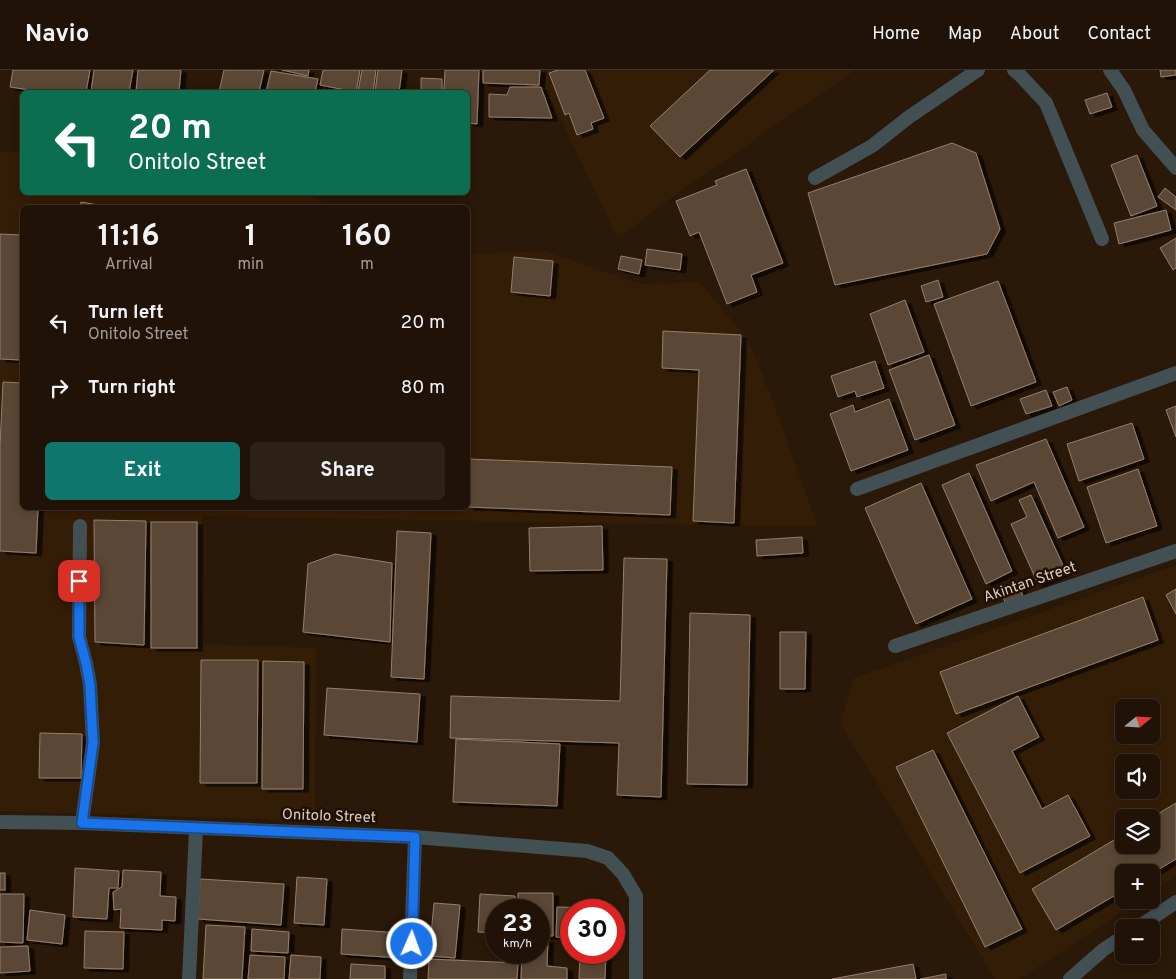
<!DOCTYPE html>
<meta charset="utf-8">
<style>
body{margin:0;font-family:Overpass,sans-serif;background:#2d2014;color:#f1f3f6;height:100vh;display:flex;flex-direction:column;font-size:19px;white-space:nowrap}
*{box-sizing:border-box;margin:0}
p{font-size:16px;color:#a29e9b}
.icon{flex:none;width:28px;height:28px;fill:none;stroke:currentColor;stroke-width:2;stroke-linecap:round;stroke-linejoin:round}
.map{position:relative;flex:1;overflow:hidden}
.details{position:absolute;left:20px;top:135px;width:450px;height:305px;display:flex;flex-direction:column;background:#201206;border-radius:8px;box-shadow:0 2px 8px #0003,0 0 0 1px #3d3228}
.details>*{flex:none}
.guide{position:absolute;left:20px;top:20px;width:450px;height:105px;border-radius:8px;box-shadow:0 2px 8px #0003,0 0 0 1px #3d3228;background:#0b6e4f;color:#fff;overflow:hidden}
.needle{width:32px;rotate:72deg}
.tools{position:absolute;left:1115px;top:629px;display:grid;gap:10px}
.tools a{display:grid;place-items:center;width:45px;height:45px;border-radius:8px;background:#201206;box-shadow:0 2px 8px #0003,0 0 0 1px #3d3228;font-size:25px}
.speed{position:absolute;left:485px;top:829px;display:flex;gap:10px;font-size:25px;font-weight:700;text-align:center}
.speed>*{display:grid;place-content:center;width:65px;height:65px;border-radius:50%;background:#201206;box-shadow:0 2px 8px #0003,0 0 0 1px #3d3228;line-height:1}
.speed small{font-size:12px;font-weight:400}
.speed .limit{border:8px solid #d22;background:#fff;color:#111}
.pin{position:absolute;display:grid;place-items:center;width:42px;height:42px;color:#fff;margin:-21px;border-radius:10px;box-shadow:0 2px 8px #0006}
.me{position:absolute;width:55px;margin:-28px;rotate:2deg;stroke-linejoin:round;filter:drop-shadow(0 0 4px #0008)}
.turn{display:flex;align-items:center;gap:18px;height:105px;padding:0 25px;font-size:22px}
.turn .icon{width:65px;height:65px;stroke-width:2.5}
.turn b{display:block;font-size:35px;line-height:42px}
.eta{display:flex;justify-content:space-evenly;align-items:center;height:85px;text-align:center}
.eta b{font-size:30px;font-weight:700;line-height:35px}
.cta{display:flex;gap:10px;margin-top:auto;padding:10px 25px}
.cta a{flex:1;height:58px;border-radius:8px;background:#0f766e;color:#fff;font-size:20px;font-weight:700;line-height:58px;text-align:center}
.cta a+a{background:#2d2014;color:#f1f3f6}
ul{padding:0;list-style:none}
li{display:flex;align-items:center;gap:15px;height:65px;padding:0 25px}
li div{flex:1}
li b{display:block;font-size:19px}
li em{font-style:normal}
header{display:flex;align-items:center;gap:30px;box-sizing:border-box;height:70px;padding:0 25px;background:#201206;border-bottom:1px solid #3d3228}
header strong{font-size:24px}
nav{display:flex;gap:28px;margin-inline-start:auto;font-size:18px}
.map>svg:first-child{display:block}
.built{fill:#341d07;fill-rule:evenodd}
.building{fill:#5a4635;stroke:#967f6d;filter:url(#shadow)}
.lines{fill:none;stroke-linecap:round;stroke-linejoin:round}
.service{stroke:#424f53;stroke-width:14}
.minor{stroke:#424f53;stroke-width:14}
.route-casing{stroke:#114b97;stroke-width:12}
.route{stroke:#1a73e8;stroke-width:9}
.labels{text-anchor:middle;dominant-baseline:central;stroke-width:5;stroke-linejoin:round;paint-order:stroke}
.street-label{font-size:15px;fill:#dbcfc5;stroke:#200f02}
</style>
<header>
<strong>Navio</strong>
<nav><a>Home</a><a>Map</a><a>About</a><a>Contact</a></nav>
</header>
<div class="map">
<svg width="1176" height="909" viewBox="0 0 1176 909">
<defs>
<filter id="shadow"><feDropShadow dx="5.5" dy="3" stdDeviation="0" flood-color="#0009"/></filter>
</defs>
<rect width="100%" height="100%" fill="#2a1808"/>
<g class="built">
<path d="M547,0H855L670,129L618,169L545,17Z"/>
<path d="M0,82H22V122H301L330,137L22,138V438H468V184L545,181L640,214L700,212L748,270L771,326L818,457L202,446L204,574L316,578L315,751L0,741Z"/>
<path d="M1176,495V806L1151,822V802H1124V830H1139L1020,909H995L840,653L854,608ZM1124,638H1151V665H1124ZM1124,692H1151V720H1124ZM1124,748H1151V775H1124Z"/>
</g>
<g class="building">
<path d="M13,0H90L86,22H44L10,17Z"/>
<path d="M94,0H133L129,22H91Z"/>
<path d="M138,0H181L179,22H136Z"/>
<path d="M224,0H264L259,22H219Z"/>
<path d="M282,0H309L308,6Z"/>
<path d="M323,0H360L356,22L320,15Z"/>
<path d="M362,0H376L373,22H358Z"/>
<path d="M378,0H402L399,22H375Z"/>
<path d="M445,0H479L477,54L468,53V22H444Z"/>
<path d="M483,0H540L539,15L483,13Z"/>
<path d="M558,0H585L604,48L591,53L593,59L577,65L569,43L565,45L549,3Z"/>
<path d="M710,0H774L680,87L650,56Z"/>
<path d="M1160,0H1176V5L1161,7Z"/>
<path d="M271,1L318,9L315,22H266Z"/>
<path d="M421,8L442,9V22H421Z"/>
<path d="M510,17H541L552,48L489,47V24L507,25Z"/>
<path d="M1107,23L1112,37L1090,44L1085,30Z"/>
<path d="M952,73L976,83L1000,159L987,184L835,215L808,123Z"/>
<path d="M1137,85L1157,136L1131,146L1111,95Z"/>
<path d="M746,99L783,193L751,205L757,222L727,234L699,162L690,166L676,131L717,115L715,111Z"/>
<path d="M1165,118L1176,127V140L1158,127Z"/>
<path d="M81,132L115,138H80Z"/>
<path d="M1166,140L1171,160L1119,174L1114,153Z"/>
<path d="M0,164L22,165V290L0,289Z"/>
<path d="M1176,168V198L1173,200L1160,178Z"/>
<path d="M647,179L682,184L680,200L645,195Z"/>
<path d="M621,186L642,190L639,204L618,199Z"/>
<path d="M514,187L553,191L550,226L511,222Z"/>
<path d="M938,210L943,227L926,232L921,216Z"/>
<path d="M998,211L1036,312L971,336L934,234Z"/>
<path d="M905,230L924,282L888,295L870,244Z"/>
<path d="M663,261L741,265L734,453L693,451L699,300L662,298Z"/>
<path d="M929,285L955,355L915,370L889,300Z"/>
<path d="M875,291L884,318L857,327L855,321L838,327L831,306Z"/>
<path d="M3,312L22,313V438H38L36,483L0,481V376Z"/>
<path d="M1067,317L1072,330L1059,336L1053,322Z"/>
<path d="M1046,320L1052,336L1026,344L1020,329Z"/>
<path d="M889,329L908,380L851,401L830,344L853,335L855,342Z"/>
<path d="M1176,336V367L1166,340Z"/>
<path d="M1132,353L1144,389L1079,411L1067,374Z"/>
<path d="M1046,369L1084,457L1058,468L1034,412L991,431L976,395Z"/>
<path d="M468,389L672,397L670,445L468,437Z"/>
<path d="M1138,399L1157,456L1106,473L1087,417Z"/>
<path d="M969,403L1012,501L986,514L942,415Z"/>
<path d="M921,413L972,529L916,554L865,438Z"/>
<path d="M1031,425L1066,502L1038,514L1011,454L1027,447L1019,430Z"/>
<path d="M94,450L146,451L144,575L95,572Z"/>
<rect x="151" y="452" width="46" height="126"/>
<path d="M602,456L603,500L530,501L529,458Z"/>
<path d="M397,461L431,463L424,609L391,607Z"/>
<path d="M802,467L803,483L757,486L756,470Z"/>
<path d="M335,484L392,493L390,572L303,562L308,494Z"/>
<path d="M624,488L667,489L661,727L617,725L619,673L450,668L451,626L620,631Z"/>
<path d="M1017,511L1023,526L1005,532L1000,518Z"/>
<path d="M1176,519V544L1166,525Z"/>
<path d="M1143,527L1158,570L956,644L940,602Z"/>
<path d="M690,543L750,545L747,715L687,714Z"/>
<path d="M780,562H806L805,619H780Z"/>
<path d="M201,590H258L257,713H200Z"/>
<path d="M263,591L304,592L303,719H262Z"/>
<path d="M327,618L420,624L417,672L324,665Z"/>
<path d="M1018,626L1039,667L1012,681L1042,739L1068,725L1090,766L1020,803L947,663Z"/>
<path d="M40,663L82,664L81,708H39Z"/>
<path d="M456,669L560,674L557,736L453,732Z"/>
<path d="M933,680L1022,859L985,877L896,697Z"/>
<path d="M1176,733V789L1151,804V802H1124V820L1056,860L1032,819L1124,764V775H1151V748Z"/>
<path d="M75,798L119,801L118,818H109L107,849L73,847Z"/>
<path d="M123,800L161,802L160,826L176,827L175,851L162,850V860L120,858L121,839L114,840L113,822L122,817Z"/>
<rect x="0" y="803" width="5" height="17"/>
<path d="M297,807L327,809L324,855L294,853Z"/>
<path d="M200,809L284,814L281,855L198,849Z"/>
<path d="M518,823H553V866H539V840H518Z"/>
<path d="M0,824H24L23,873L0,872Z"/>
<path d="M480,824L515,826V840H496V863L478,862Z"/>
<path d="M434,833L460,835L455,888L429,886Z"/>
<path d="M557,837L609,838V840H571V868L556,867Z"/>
<path d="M30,840L65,845L62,874L27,870Z"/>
<path d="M206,855L245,857L242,909H203Z"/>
<path d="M252,859L289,862L288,883L251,881Z"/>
<path d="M342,859L402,863L400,888L341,884Z"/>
<path d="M85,861L124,862L123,899L84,898Z"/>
<path d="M539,870H548L547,896L567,898V909H521L522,882H539Z"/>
<path d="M28,876L30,901L0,903V877Z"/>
<path d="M580,882H606L605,909H579Z"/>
<path d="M250,885L285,887L284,909H248Z"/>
<path d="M291,885L321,887L320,909H289Z"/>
<path d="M429,889L518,893L517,909H428Z"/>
<path d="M351,894L385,896V909H350Z"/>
<path d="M913,894L916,909H832Z"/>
<path d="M946,904V909H920Z"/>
</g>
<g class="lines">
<g class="service">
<path d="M1014,0L1020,5L1046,33L1102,169"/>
<path d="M815,108L872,76L909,47L978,0"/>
<path d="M80,456L79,567L86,593L90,615L93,673L82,753"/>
</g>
<g class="minor">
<path d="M1110,0L1124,20L1143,60L1176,98"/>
<path d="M857,419L1176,303"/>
<path d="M895,576L1176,481"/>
<path d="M0,752L82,753L415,767L587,781L608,788L623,804L636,826V909"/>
<path d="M1137,858L1176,832"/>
<path d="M189,909L196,759"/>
<path d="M410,909L415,767"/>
<path d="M1070,909L1103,880L1124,866"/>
</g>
</g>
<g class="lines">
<g class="route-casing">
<path id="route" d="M79,511V567L86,593L90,615L93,673L82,753L415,767L412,874"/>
</g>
<use href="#route" class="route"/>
</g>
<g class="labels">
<g class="street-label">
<text transform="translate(1030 513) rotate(-19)">Akintan Street</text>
<text transform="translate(329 747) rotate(2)">Onitolo Street</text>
</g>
</g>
</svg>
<div class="tools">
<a><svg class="needle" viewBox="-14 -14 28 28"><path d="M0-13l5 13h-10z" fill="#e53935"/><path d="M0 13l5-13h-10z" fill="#a29e9b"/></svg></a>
<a><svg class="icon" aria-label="sound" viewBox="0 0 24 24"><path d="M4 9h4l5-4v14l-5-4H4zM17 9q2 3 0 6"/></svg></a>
<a><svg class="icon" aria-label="layers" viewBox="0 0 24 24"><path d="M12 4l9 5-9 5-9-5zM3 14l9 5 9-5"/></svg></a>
<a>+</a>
<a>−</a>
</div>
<div class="speed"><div>23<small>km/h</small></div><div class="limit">30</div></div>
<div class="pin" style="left:79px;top:511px;background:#d93025"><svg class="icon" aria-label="arrive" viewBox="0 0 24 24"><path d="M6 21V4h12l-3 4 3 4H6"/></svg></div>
<svg class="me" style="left:412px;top:874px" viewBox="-20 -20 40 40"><circle r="17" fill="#1a73e8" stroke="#fff" stroke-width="3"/><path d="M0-11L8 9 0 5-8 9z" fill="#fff"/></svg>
<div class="guide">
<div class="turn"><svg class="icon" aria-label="left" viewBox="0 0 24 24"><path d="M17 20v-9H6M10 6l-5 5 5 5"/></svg><div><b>20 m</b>Onitolo Street</div></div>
</div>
<section class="details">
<div class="eta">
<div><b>11:16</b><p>Arrival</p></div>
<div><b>1</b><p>min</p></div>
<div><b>160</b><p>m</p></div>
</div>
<ul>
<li><svg class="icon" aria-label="left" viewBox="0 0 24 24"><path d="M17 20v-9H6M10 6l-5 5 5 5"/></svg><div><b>Turn left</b><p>Onitolo Street</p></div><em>20 m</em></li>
<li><svg class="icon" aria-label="right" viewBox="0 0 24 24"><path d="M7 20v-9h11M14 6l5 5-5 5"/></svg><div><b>Turn right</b></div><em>80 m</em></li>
</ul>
<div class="cta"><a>Exit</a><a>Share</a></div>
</section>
</div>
